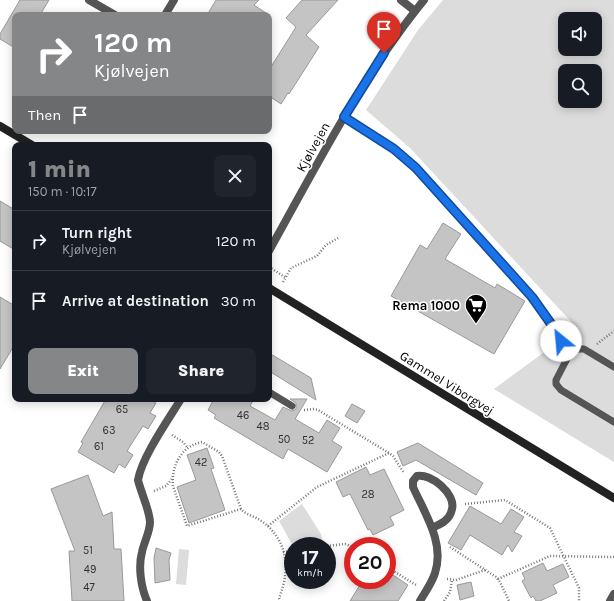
<!DOCTYPE html>
<meta charset="utf-8">
<style>
body{margin:0;font-family:Karla,sans-serif;background:#20242c;color:#f1f3f6;height:100vh;display:flex;flex-direction:column;font-size:15px;white-space:nowrap}
*{box-sizing:border-box;margin:0}
p{font-size:13px;color:#9ea1a6}
.icon{flex:none;width:22px;height:22px;fill:none;stroke:currentColor;stroke-width:2;stroke-linecap:round;stroke-linejoin:round}
.map{position:relative;flex:1;overflow:hidden}
.panel{position:absolute;left:12px;top:142px;width:260px;height:260px;display:flex;flex-direction:column;background:#171b24;border-radius:8px;box-shadow:0 2px 10px #0003}
.panel>*{flex:none}
.hud{position:absolute;left:12px;top:12px;width:260px;height:122px;border-radius:8px;box-shadow:0 2px 10px #0003;background:#858687;color:#fff;overflow:hidden}
.controls{position:absolute;left:558px;top:12px;display:grid;gap:8px}
.controls a{display:grid;place-items:center;width:44px;height:44px;border-radius:8px;background:#171b24;box-shadow:0 2px 10px #0003;font-size:20px}
.speed{position:absolute;left:284px;top:537px;display:flex;gap:8px;font-size:20px;font-weight:700;text-align:center}
.speed>*{display:grid;place-content:center;width:52px;height:52px;border-radius:50%;background:#171b24;box-shadow:0 2px 10px #0003;line-height:1}
.speed small{font-size:10px;font-weight:400}
.speed .limit{border:6px solid #d22;background:#fff;color:#111}
.pin{position:absolute;display:grid;place-items:center;width:34px;height:34px;color:#fff;margin:-41px -17px;border-radius:50% 50% 50% 0;rotate:-45deg;box-shadow:0 0 4px #0007}
.pin .icon{rotate:45deg}
.me{position:absolute;width:44px;margin:-22px;rotate:332deg;stroke-linejoin:round;filter:drop-shadow(0 0 3px #0008)}
.turn{display:flex;align-items:center;gap:14px;height:84px;padding:0 16px;font-size:18px}
.turn .icon{width:52px;height:52px;stroke-width:2.5}
.turn b{display:block;font-size:28px;line-height:34px}
.then{display:flex;align-items:center;height:38px;padding:0 16px;background:#0003;gap:8px;font-size:15px}
.round{display:grid;place-items:center;flex:none;width:42px;height:42px;border-radius:8px;background:#20242c}
.headline{display:flex;align-items:center;justify-content:space-between;height:68px;padding:0 16px}
h1{font-size:24px;font-weight:800;line-height:30px;color:#858687}
.cta{display:flex;gap:8px;margin-top:auto;padding:8px 16px}
.cta a{flex:1;height:46px;border-radius:8px;background:#858687;color:#fff;font-size:16px;font-weight:800;line-height:46px;text-align:center}
.cta a+a{background:#20242c;color:#f1f3f6}
ul{padding:0;list-style:none}
li{display:flex;align-items:center;gap:12px;height:60px;padding:0 16px;border-top:1px solid #363941}
li div{flex:1}
li b{display:block;font-size:15px}
li em{font-style:normal}
.map>svg:first-child{display:block}
.green{fill:#dcdcdc;fill-rule:evenodd}
.building{fill:#c4c4c4;stroke:#999}
.lines{fill:none;stroke-linecap:round;stroke-linejoin:round}
.path{stroke:#777;stroke-width:2.5;stroke-dasharray:1 2;stroke-linecap:butt}
.service{stroke:#555;stroke-width:7}
.minor{stroke:#555;stroke-width:8}
.tertiary{stroke:#555;stroke-width:8}
.secondary{stroke:#222;stroke-width:8}
.route-casing{stroke:#114b97;stroke-width:10}
.route{stroke:#1a73e8;stroke-width:7}
.labels{text-anchor:middle;dominant-baseline:central;stroke-width:3;stroke-linejoin:round;paint-order:stroke}
.number-label{font-size:11px;fill:#313131}
.street-label{font-size:13px;fill:#000;stroke:#fff}
.poi-label{font-size:13px;font-weight:bold;fill:#000;stroke:#fff;text-anchor:end}
</style>
<div class="map">
<svg width="614" height="601" viewBox="0 0 614 601">
<rect width="100%" height="100%" fill="#fff"/>
<g class="green">
<path d="M443,0H614V462L494,389L577,328L410,148L366,110L418,30ZM565,19H595V49H565ZM565,71H595V101H565Z"/>
<path d="M302,504L321,534L323,544L293,546L279,521Z"/>
<path d="M179,549L189,550L186,585L176,584Z"/>
</g>
<g class="building">
<path d="M20,0H49L40,15H15V48L0,39V34Z"/>
<path d="M216,0H259L254,5L269,15H207Z"/>
<path d="M302,0H338L306,35L319,47L289,94L288,93L281,104L269,96V70L296,27L286,18Z"/>
<path d="M0,201L15,210V250L0,241Z"/>
<path d="M443,223L461,234L445,259L495,288L497,284L525,301L494,354L391,296L420,245L427,249Z"/>
<path d="M0,297L15,306V344L0,369Z"/>
<path d="M269,353L311,378L316,400L269,371Z"/>
<path d="M106,399H149L156,403L150,413L156,416L148,429L143,426L127,451L133,455L125,468L119,464L114,473L78,452L83,443L81,442Z"/>
<path d="M214,399H254L250,406L275,420L283,407L292,411L296,409V403L290,399H307L295,419L319,433L327,420L340,428L332,441L342,447L327,472L288,449L283,459L214,418L216,415L208,410Z"/>
<path d="M352,404L365,411L357,423L345,416Z"/>
<path d="M418,443L483,483L476,495L416,460L403,466L397,452Z"/>
<path d="M207,448L214,468L211,469L225,510L189,523L177,487L196,480L187,455Z"/>
<path d="M366,467L370,475L384,469L404,510L390,517L394,525L373,535L370,529L368,530L350,494L343,497L336,482Z"/>
<path d="M88,475L103,516L112,512L114,549H121L124,601H72L69,551H75L51,489Z"/>
<path d="M470,506L501,524L511,509L524,517L514,532L522,536L512,552L508,545L502,555L470,535L461,550L448,543Z"/>
<path d="M156,548L171,553L169,560L170,580L155,583L154,558Z"/>
<path d="M543,563L547,571L563,564L569,577L553,585L557,593L540,601H536L533,596L531,598L522,581L525,579L522,573Z"/>
<path d="M387,571L408,585L398,601H350L363,580H387Z"/>
<path d="M471,582L474,596L460,600L457,585Z"/>
</g>
<g class="lines">
<g class="path">
<path d="M269,267L285,277"/>
<path d="M283,282L291,268L317,256L326,245L340,237"/>
<path d="M597,344L614,331"/>
<path d="M269,374V379"/>
<path d="M304,410L314,409L318,410L389,453L393,456L404,473"/>
<path d="M172,435L183,442L187,447"/>
<path d="M154,491L166,486L172,479"/>
<path d="M465,504L505,500L550,528L579,588V601"/>
<path d="M241,509L187,526L173,486C171,466 181,446 202,442L219,452L222,456L241,509C246,515 254,516 260,520C288,539 291,569 279,598L280,601"/>
<path d="M268,526L317,487L389,453"/>
<path d="M327,546L345,544L353,547"/>
<path d="M450,547L496,577L500,582L509,601"/>
<path d="M283,552L293,551"/>
<path d="M387,567L416,585"/>
<path d="M447,579L456,580L485,570"/>
<path d="M498,579L550,556L614,557"/>
<path d="M444,601L450,592L452,580"/>
</g>
<g class="service">
<path d="M344,117L394,149L416,168L532,297L554,328L561,341L570,353"/>
<path d="M614,367L584,349H576L570,353L556,380V384L561,390L614,422"/>
<path d="M269,392L292,406"/>
</g>
<g class="minor">
<path d="M89,0L115,15"/>
<path d="M401,0L415,11"/>
<path d="M165,15L174,0"/>
<path d="M147,601C141,587 138,567 142,552C144,542 150,532 150,522C149,508 141,493 138,480C142,457 168,420 181,399"/>
<path d="M420,601C425,592 432,583 435,573C445,543 425,514 413,487V481L417,476C431,473 456,494 452,509C450,520 441,524 432,528"/>
<path d="M610,601L614,594"/>
</g>
<path class="tertiary" d="M269,251C317,165 362,76 424,0"/>
<g class="secondary">
<path d="M0,126L32,145"/>
<path d="M269,288L614,498"/>
</g>
</g>
<g class="lines">
<g class="route-casing">
<path id="route" d="M384,53L344,117L394,149L416,168L532,297L554,328L561,341"/>
</g>
<use href="#route" class="route"/>
</g>
<defs>
<g id="supermarket-pin" transform="scale(1.15)"><path d="M0 17L-7.5 6A9.5 9.5 0 1 1 7.5 6Z" fill="#000" stroke="#fff"/><path d="M-6-5.5h2.5l.6 2H6L4.5 2H-2.5L-4.4-4H-6ZM-1.5 3.2a1.3 1.3 0 1 0 .1 0ZM3 3.2a1.3 1.3 0 1 0 .1 0Z" fill="#fff"/></g>
</defs>
<g fill-rule="evenodd">
<use href="#supermarket-pin" x="476" y="305"/>
</g>
<g class="labels">
<g class="number-label">
<text x="122" y="409">65</text>
<text x="243" y="415">46</text>
<text x="263" y="426">48</text>
<text x="109" y="430">63</text>
<text x="284" y="439">50</text>
<text x="308" y="440">52</text>
<text x="99" y="446">61</text>
<text x="201" y="462">42</text>
<text x="368" y="494">28</text>
<text x="88" y="550">51</text>
<text x="90" y="569">49</text>
<text x="89" y="587">47</text>
</g>
<g class="street-label">
<text transform="translate(313 147) rotate(-61)">Kjølvejen</text>
<text transform="translate(447 383) rotate(32)">Gammel Viborgvej</text>
</g>
<g class="poi-label">
<text x="460" y="305">Rema 1000</text>
</g>
</g>
</svg>
<div class="controls">
<a><svg class="icon" aria-label="sound" viewBox="0 0 24 24"><path d="M4 9h4l5-4v14l-5-4H4zM17 9q2 3 0 6"/></svg></a>
<a><svg class="icon" aria-label="search" viewBox="0 0 24 24"><circle cx="10" cy="10" r="6"/><path d="M15 15l6 6"/></svg></a>
</div>
<div class="speed"><div>17<small>km/h</small></div><div class="limit">20</div></div>
<div class="pin" style="left:384px;top:53px;background:#d93025"><svg class="icon" aria-label="arrive" viewBox="0 0 24 24"><path d="M6 21V4h12l-3 4 3 4H6"/></svg></div>
<svg class="me" style="left:561px;top:341px" viewBox="-20 -20 40 40"><circle r="19" fill="#fff"/><path d="M0-13L10 11 0 6-10 11z" fill="#1a73e8"/></svg>
<div class="hud">
<div class="turn"><svg class="icon" aria-label="right" viewBox="0 0 24 24"><path d="M7 20v-9h11M14 6l5 5-5 5"/></svg><div><b>120 m</b>Kjølvejen</div></div>
<div class="then">Then<svg class="icon" aria-label="arrive" viewBox="0 0 24 24"><path d="M6 21V4h12l-3 4 3 4H6"/></svg></div>
</div>
<section class="panel">
<div class="headline"><div><h1>1 min</h1><p>150 m · 10:17</p></div><a class="round"><svg class="icon" aria-label="close" viewBox="0 0 24 24"><path d="M6 6l12 12M18 6L6 18"/></svg></a></div>
<ul>
<li><svg class="icon" aria-label="right" viewBox="0 0 24 24"><path d="M7 20v-9h11M14 6l5 5-5 5"/></svg><div><b>Turn right</b><p>Kjølvejen</p></div><em>120 m</em></li>
<li><svg class="icon" aria-label="arrive" viewBox="0 0 24 24"><path d="M6 21V4h12l-3 4 3 4H6"/></svg><div><b>Arrive at destination</b></div><em>30 m</em></li>
</ul>
<div class="cta"><a>Exit</a><a>Share</a></div>
</section>
</div>
